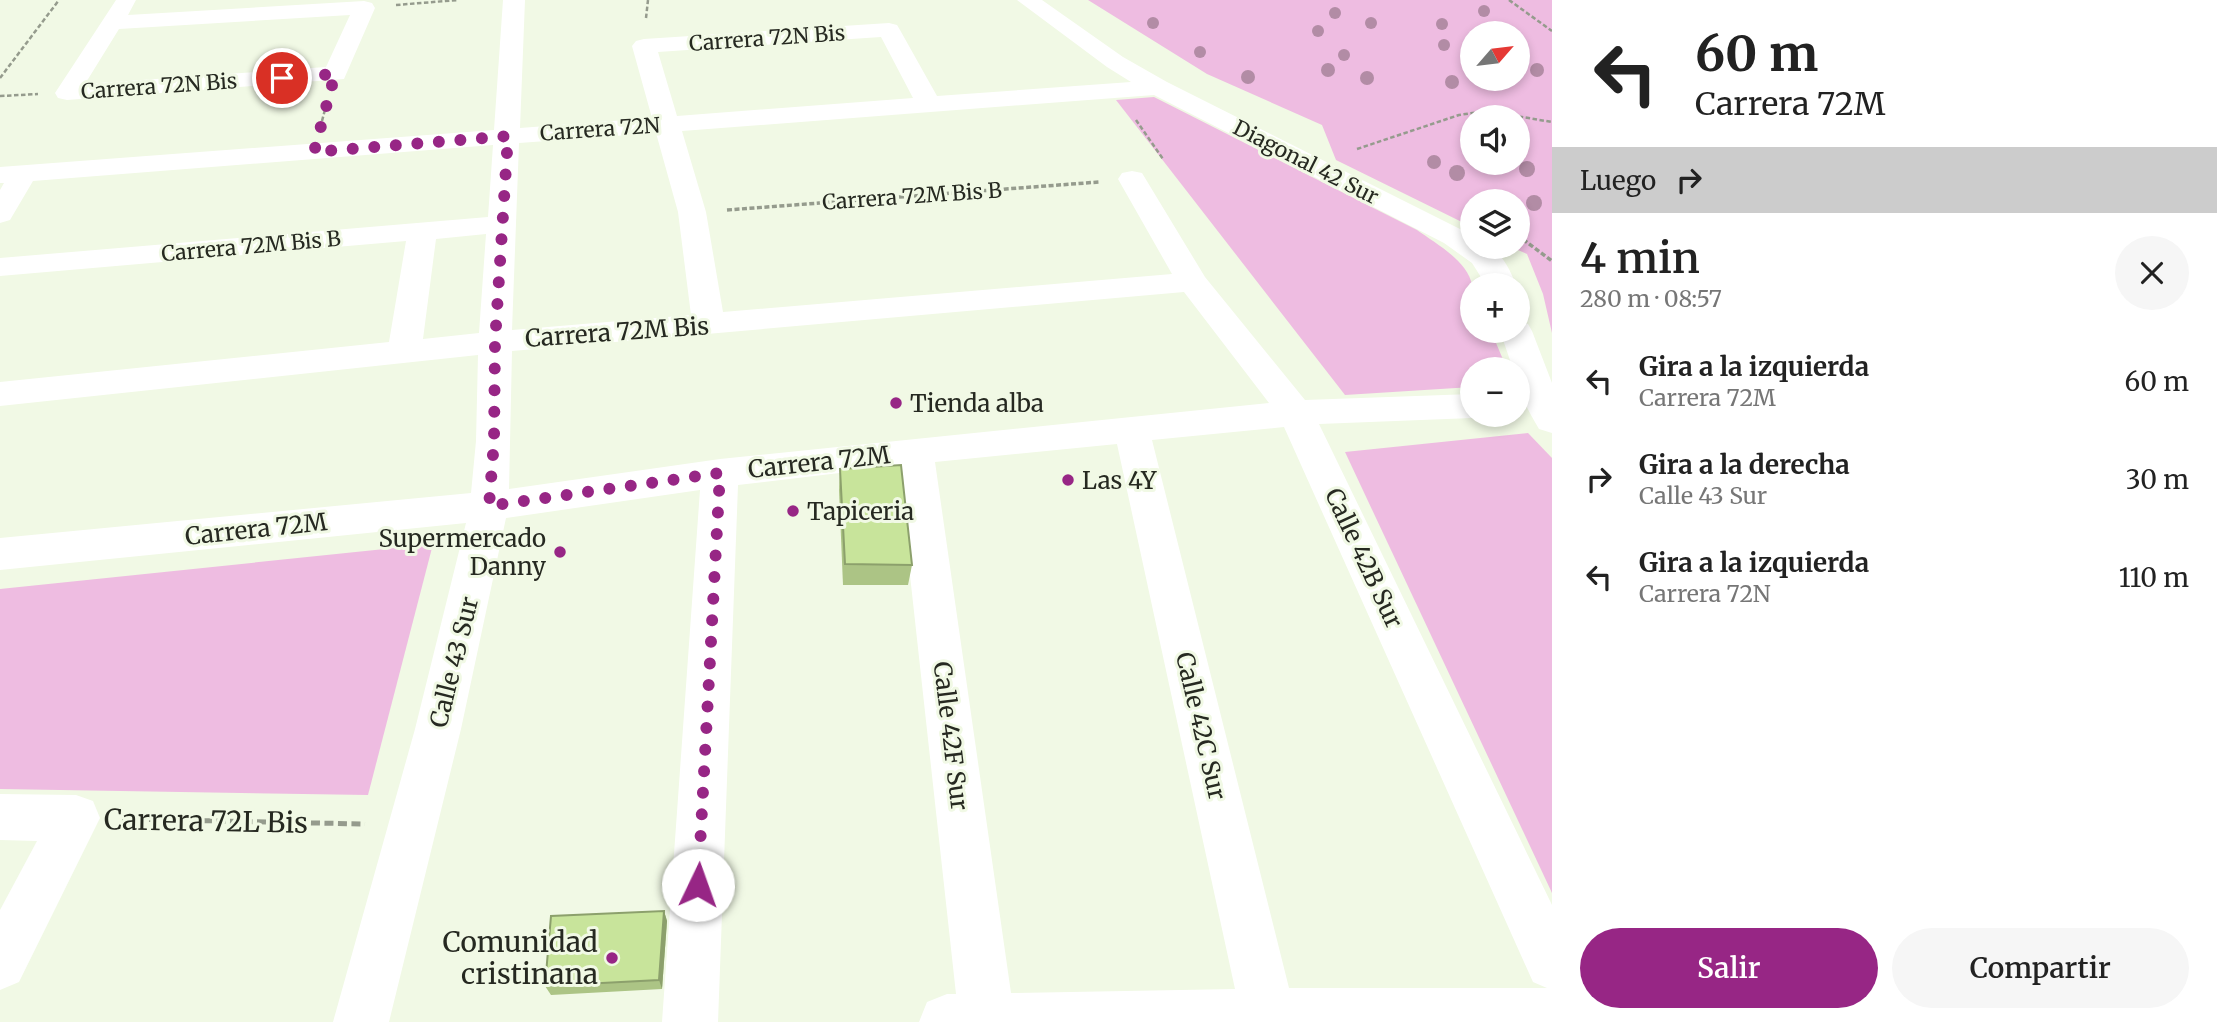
<!DOCTYPE html>
<html lang="es">
<meta charset="utf-8">
<style>
body{margin:0;font-family:Merriweather,serif;background:#f6f6f6;color:#222;height:100vh;display:flex;flex-direction:column;font-size:26px;white-space:nowrap}
*{box-sizing:border-box;margin:0}
p{font-size:23px;color:#767676}
.icon{flex:none;width:38px;height:38px;fill:none;stroke:currentColor;stroke-width:2;stroke-linecap:round;stroke-linejoin:round}
.map{position:relative;flex:1;overflow:hidden}
.drawer{display:flex;flex-direction:column;background:#fff;width:665px}
.drawer>*{flex:none}
.banner{background:#fff;color:#222;overflow:hidden}
.needle{width:46px;rotate:62deg}
.tools{position:absolute;left:1460px;top:21px;display:grid;gap:14px}
.tools a{display:grid;place-items:center;width:70px;height:70px;border-radius:50%;background:#fff;box-shadow:0 4px 10px #0003;font-size:35px}
.pin{position:absolute;display:grid;place-items:center;width:60px;height:60px;color:#fff;margin:-30px;border:4px solid #fff;border-radius:50%;box-shadow:0 2px 7px #0007}
.me{position:absolute;width:77px;margin:-38px;rotate:3deg;stroke-linejoin:round;filter:drop-shadow(0 0 5px #0008)}
.turn{display:flex;align-items:center;gap:24px;height:147px;padding:0 28px;font-size:32px}
.turn .icon{width:91px;height:91px;stroke-width:2.5}
.turn b{display:block;font-size:49px;line-height:60px}
.then{display:flex;align-items:center;height:66px;padding:0 28px;background:#0003;gap:14px;font-size:26px}
.round{display:grid;place-items:center;flex:none;width:74px;height:74px;border-radius:37px;background:#f6f6f6}
.summary{display:flex;align-items:center;justify-content:space-between;height:119px;padding:0 28px}
h1{font-size:42px;font-weight:600;line-height:52px}
.button{display:flex;gap:14px;margin-top:auto;padding:14px 28px}
.button a{flex:1;height:80px;border-radius:42px;background:#972685;color:#fff;font-size:28px;font-weight:600;line-height:80px;text-align:center}
.button a+a{background:#f6f6f6;color:#222}
ul{padding:0;list-style:none}
li{display:flex;align-items:center;gap:21px;height:98px;padding:0 28px}
li div{flex:1}
li b{display:block;font-size:26px}
li em{font-style:normal}
main{display:flex;flex:1;min-height:0}
.map>svg:first-child{display:block}
.green{fill:#eebce1;fill-rule:evenodd}
.lines{fill:none;stroke-linecap:round;stroke-linejoin:round}
.path-far2{stroke:#959b8d;stroke-width:2.5;stroke-dasharray:4.5 2.5;stroke-linecap:butt}
.path-far1{stroke:#959b8d;stroke-width:3.5;stroke-dasharray:5 2.5;stroke-linecap:butt}
.path{stroke:#959b8d;stroke-width:5;stroke-dasharray:9 4.5;stroke-linecap:butt}
.minor{fill:#fff;fill-rule:evenodd}
.tree{fill:#b28ca5}
.wall{fill:#acc485}
.shaded-wall{fill:#8ca06c}
.building{fill:#c8e49b;stroke:#8ca06c;stroke-width:2}
.route{stroke:#972685;stroke-width:12;stroke-dasharray:0 21.6}
.poi-dot{fill:#972685;stroke:#f1f9e5;stroke-width:2.5}
.labels{text-anchor:middle;dominant-baseline:central;stroke-width:6;stroke-linejoin:round;paint-order:stroke}
.far-street-label{font-size:21px;fill:#262921;stroke:#f1f9e5}
.street-label{font-size:24px;fill:#262921;stroke:#f1f9e5}
.poi-label{font-size:24px;fill:#262921;stroke:#f1f9e5;text-anchor:start}
.near-street-label{font-size:28px;fill:#262921;stroke:#f1f9e5}
.near-poi-label{font-size:28px;fill:#262921;stroke:#f1f9e5;text-anchor:end}
</style>
<main>
<div class="map">
<svg width="1552" height="1022" viewBox="0 0 1552 1022">
<rect width="100%" height="100%" fill="#f1f9e5"/>
<g class="green">
<path d="M1088,0H1552V333L1543,294L1527,254L1511,247H1517V201H1472V227L1336,160L1322,125L1207,74ZM1472,33H1517V79H1472ZM1472,117H1517V163H1472Z"/>
<path d="M1154,97L1417,230C1435,243 1468,261 1472,285C1474,299 1472,316 1472,331H1491L1507,369H1472V387L1345,395L1116,100Z"/>
<path d="M1528,433L1552,458V893L1345,452Z"/>
<path d="M433,544L368,795L0,789V589Z"/>
</g>
<g class="lines">
<g class="path-far2">
<path d="M1509,0L1552,31"/>
<path d="M396,5L458,0"/>
<path d="M646,18L648,0"/>
<path d="M0,78L59,0"/>
<path d="M0,96L38,94"/>
<path d="M1136,120L1163,159"/>
<path d="M322,121L327,102"/>
<path d="M1357,149L1459,115L1486,111L1552,122"/>
</g>
<g class="path-far1">
<path d="M727,210L1099,182"/>
<path d="M1517,235L1552,261"/>
</g>
<path class="path" d="M122,819L365,824"/>
<g class="minor">
<path d="M116,0H136L128,15L364,1L372,3L375,8L344,79L67,100L58,98L55,93ZM350,15L326,67L85,84L119,29Z"/>
<path d="M503,0H525L520,128L652,118L632,46L636,41L644,39L889,23L897,25L900,30L937,96L1131,82L1107,67L1017,0H1042L1123,57L1167,82L1464,231L1472,235V247C1477,247 1485,245 1489,247C1502,252 1512,274 1516,285H1486L1472,263L1444,243L1154,95L682,131L706,212L723,312L1172,274L1118,179L1122,173L1132,171L1142,173L1205,277L1305,400L1472,394V415H1484L1472,418L1319,424L1552,905V1022H919L927,1002L947,994H956L898,466L738,485L718,1022H662L700,490L506,518L461,729L389,1022H333L415,729L466,523L0,570V538L471,493L476,441L478,355L0,406V382L389,342L406,241L0,276V258L488,217L493,145L33,181L10,220L0,223V190L4,183H0V167L494,130ZM881,37L913,98L677,116L658,52ZM656,133L678,212L691,315L512,330L519,143ZM486,234L479,333L423,339L436,239ZM1184,292L1269,403L720,459L509,489L512,351ZM1284,427L1533,982L1547,988H1289L1152,440ZM1117,444L1235,989L1011,993L935,462Z"/>
<path d="M1517,321L1528,324L1532,331L1552,383V433L1539,429C1528,410 1517,392 1517,369H1513L1500,331H1517Z"/>
<path d="M0,794L76,795L93,801L100,818L19,982L0,990V910L37,841L0,840Z"/>
</g>
</g>
<g class="tree">
<circle cx="1484" cy="11" r="6"/>
<circle cx="1335" cy="13" r="6"/>
<circle cx="1153" cy="23" r="6"/>
<circle cx="1371" cy="23" r="6"/>
<circle cx="1442" cy="24" r="6"/>
<circle cx="1318" cy="31" r="6"/>
<circle cx="1444" cy="45" r="6"/>
<circle cx="1200" cy="52" r="6"/>
<circle cx="1344" cy="55" r="6"/>
<circle cx="1328" cy="70" r="7"/>
<circle cx="1537" cy="70" r="7"/>
<circle cx="1248" cy="77" r="7"/>
<circle cx="1367" cy="78" r="7"/>
<circle cx="1452" cy="82" r="7"/>
<circle cx="1434" cy="162" r="7"/>
<circle cx="1527" cy="169" r="8"/>
<circle cx="1457" cy="173" r="8"/>
<circle cx="1534" cy="203" r="8"/>
</g>
<g class="wall">
<path d="M840,469L912,565L908,585H843L839,490Z"/>
<path d="M664,911L667,921L662,989L551,995L545,986Z"/>
</g>
<path class="shaded-wall" d="M664,911L667,921L662,989L659,980Z"/>
<g class="building">
<path d="M901,465L912,565L845,564L840,469Z"/>
<path d="M664,911L659,980L545,986L551,916Z"/>
</g>
<g class="lines">
<path class="route" d="M282,78L335,74L314,152L508,136L495,342L494,441L489,506L720,473L698,885"/>
</g>
<g class="poi-dot">
<circle cx="896" cy="403" r="7"/>
<circle cx="1068" cy="480" r="7"/>
<circle cx="793" cy="511" r="7"/>
<circle cx="560" cy="552" r="7"/>
<circle cx="612" cy="958" r="7"/>
</g>
<g class="labels">
<g class="far-street-label">
<text transform="translate(767 38) rotate(-4)">Carrera 72N Bis</text>
<text transform="translate(159 86) rotate(-4)">Carrera 72N Bis</text>
<text transform="translate(600 129) rotate(-4)">Carrera 72N</text>
<text transform="translate(1306 162) rotate(27)">Diagonal 42 Sur</text>
<text transform="translate(912 196) rotate(-4)">Carrera 72M Bis B</text>
<text transform="translate(251 246) rotate(-5)">Carrera 72M Bis B</text>
</g>
<g class="street-label">
<text transform="translate(617 332) rotate(-4)">Carrera 72M Bis</text>
<text transform="translate(819 462) rotate(-6)">Carrera 72M</text>
<text transform="translate(256 529) rotate(-6)">Carrera 72M</text>
<text transform="translate(1364 558) rotate(65)">Calle 42B Sur</text>
<text transform="translate(454 662) rotate(-76)">Calle 43 Sur</text>
<text transform="translate(1201 726) rotate(77)">Calle 42C Sur</text>
<text transform="translate(951 736) rotate(83)">Calle 42F Sur</text>
</g>
<g class="poi-label">
<text x="910" y="403">Tienda alba</text>
<text x="1082" y="480">Las 4Y</text>
<text x="807" y="511">Tapiceria</text>
<text x="546" y="538" text-anchor="end">Supermercado<tspan x="546" dy="28">Danny</tspan></text>
</g>
<g class="near-street-label">
<text transform="translate(206 821) rotate(1)">Carrera 72L Bis</text>
</g>
<g class="near-poi-label">
<text x="598" y="942">Comunidad<tspan x="598" dy="32">cristinana</tspan></text>
</g>
</g>
</svg>
<div class="tools">
<a><svg class="needle" viewBox="-14 -14 28 28"><path d="M0-13l5 13h-10z" fill="#e53935"/><path d="M0 13l5-13h-10z" fill="#767676"/></svg></a>
<a><svg class="icon" aria-label="sound" viewBox="0 0 24 24"><path d="M4 9h4l5-4v14l-5-4H4zM17 9q2 3 0 6"/></svg></a>
<a><svg class="icon" aria-label="layers" viewBox="0 0 24 24"><path d="M12 4l9 5-9 5-9-5zM3 14l9 5 9-5"/></svg></a>
<a>+</a>
<a>−</a>
</div>
<div class="pin" style="left:282px;top:78px;background:#d93025"><svg class="icon" aria-label="arrive" viewBox="0 0 24 24"><path d="M6 21V4h12l-3 4 3 4H6"/></svg></div>
<svg class="me" style="left:698px;top:885px" viewBox="-20 -20 40 40"><circle r="19" fill="#fff"/><path d="M0-13L10 11 0 6-10 11z" fill="#972685"/></svg>
</div>
<section class="drawer">
<div class="banner">
<div class="turn"><svg class="icon" aria-label="left" viewBox="0 0 24 24"><path d="M17 20v-9H6M10 6l-5 5 5 5"/></svg><div><b>60 m</b>Carrera 72M</div></div>
<div class="then">Luego<svg class="icon" aria-label="right" viewBox="0 0 24 24"><path d="M7 20v-9h11M14 6l5 5-5 5"/></svg></div>
</div>
<div class="summary"><div><h1>4 min</h1><p>280 m · 08:57</p></div><a class="round"><svg class="icon" aria-label="close" viewBox="0 0 24 24"><path d="M6 6l12 12M18 6L6 18"/></svg></a></div>
<ul>
<li><svg class="icon" aria-label="left" viewBox="0 0 24 24"><path d="M17 20v-9H6M10 6l-5 5 5 5"/></svg><div><b>Gira a la izquierda</b><p>Carrera 72M</p></div><em>60 m</em></li>
<li><svg class="icon" aria-label="right" viewBox="0 0 24 24"><path d="M7 20v-9h11M14 6l5 5-5 5"/></svg><div><b>Gira a la derecha</b><p>Calle 43 Sur</p></div><em>30 m</em></li>
<li><svg class="icon" aria-label="left" viewBox="0 0 24 24"><path d="M17 20v-9H6M10 6l-5 5 5 5"/></svg><div><b>Gira a la izquierda</b><p>Carrera 72N</p></div><em>110 m</em></li>
</ul>
<div class="button"><a>Salir</a><a>Compartir</a></div>
</section>
</main>
